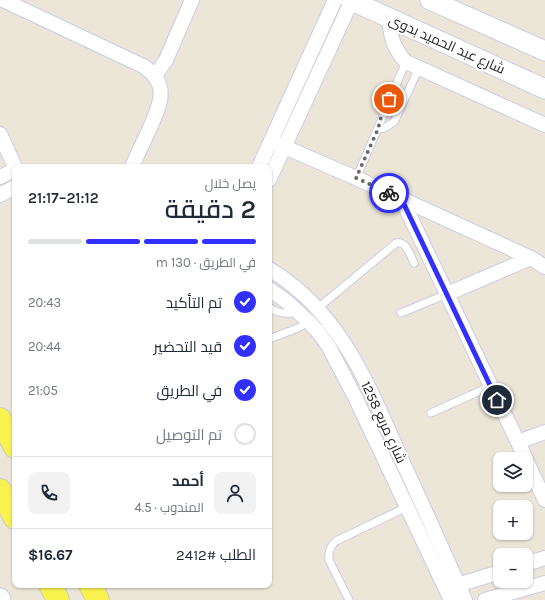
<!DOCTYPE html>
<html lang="ar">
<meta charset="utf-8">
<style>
body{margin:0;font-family:Karla,Cairo,sans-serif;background:#f2f2f3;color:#1f2937;direction:rtl;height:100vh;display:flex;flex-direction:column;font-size:15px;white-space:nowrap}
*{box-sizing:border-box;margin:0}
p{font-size:13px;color:#747a83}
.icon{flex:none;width:22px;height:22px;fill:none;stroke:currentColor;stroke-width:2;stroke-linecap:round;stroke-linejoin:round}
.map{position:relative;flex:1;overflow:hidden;direction:ltr}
.sheet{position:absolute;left:12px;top:164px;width:260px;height:424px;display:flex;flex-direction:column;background:#fff;border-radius:8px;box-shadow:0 1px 3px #0004;direction:rtl}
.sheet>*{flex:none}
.controls{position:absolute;left:493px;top:452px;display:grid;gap:8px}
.controls a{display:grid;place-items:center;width:40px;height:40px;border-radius:8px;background:#fff;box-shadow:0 1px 3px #0004;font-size:20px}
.pin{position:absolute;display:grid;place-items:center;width:34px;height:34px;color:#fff;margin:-17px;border:2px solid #fff;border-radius:50%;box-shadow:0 1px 4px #0007}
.courier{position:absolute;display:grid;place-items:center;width:40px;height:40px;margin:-20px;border:3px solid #3230ff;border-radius:50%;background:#fff;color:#222;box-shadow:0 1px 5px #0007}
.summary em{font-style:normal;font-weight:600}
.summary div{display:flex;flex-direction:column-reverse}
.summary{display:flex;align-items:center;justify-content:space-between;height:68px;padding:0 16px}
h1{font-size:26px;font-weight:600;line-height:30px}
.bar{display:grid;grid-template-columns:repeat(4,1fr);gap:6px 4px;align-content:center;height:48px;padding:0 16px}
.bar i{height:5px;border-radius:3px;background:#e0e1e3}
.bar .on{background:#3230ff}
.bar p{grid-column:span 4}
.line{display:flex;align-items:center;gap:10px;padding:0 16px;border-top:1px solid #e0e1e3}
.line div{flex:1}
.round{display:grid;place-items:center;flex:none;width:42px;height:42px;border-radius:8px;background:#f2f2f3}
ol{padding:0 16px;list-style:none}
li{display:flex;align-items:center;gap:12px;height:44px}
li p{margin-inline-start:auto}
li .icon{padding:4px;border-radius:50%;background:#3230ff;color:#fff;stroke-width:4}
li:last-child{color:#747a83}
li i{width:22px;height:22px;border:2px solid #e0e1e3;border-radius:50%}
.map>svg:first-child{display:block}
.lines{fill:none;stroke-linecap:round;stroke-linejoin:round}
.service-casing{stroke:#cdcce2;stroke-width:9}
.minor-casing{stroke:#cdcce2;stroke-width:16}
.secondary-casing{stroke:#cdcce2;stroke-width:21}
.primary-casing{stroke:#cbcbcb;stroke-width:24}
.service{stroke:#fff;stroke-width:7}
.minor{stroke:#fff;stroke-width:14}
.secondary{stroke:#fff;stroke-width:19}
.primary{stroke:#f8f24f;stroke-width:22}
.done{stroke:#6c6a65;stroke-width:4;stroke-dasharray:0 7.2}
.route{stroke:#3230ff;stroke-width:5}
.labels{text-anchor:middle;stroke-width:4;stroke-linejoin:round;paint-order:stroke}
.street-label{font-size:14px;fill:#272727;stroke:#fff}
</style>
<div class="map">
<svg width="545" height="600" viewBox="0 0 545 600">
<rect width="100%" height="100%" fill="#ebe6d7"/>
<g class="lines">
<!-- service casing -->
<g class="service-casing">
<g id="service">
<polyline points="378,129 384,128 394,122 419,68"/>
<path d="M 356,178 C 374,139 389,100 406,62"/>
<path d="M 269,307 C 278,314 287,314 298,312"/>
<path d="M 318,308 L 396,243 C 407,241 410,255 414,263"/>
<polyline points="401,313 447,294"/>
<polyline points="269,339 298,328 309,322"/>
<polyline points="431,413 491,386"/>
<path d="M 349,600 L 329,560 C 328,552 330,546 336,541 L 409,506"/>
</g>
</g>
<!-- minor casing -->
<g class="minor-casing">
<g id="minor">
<path d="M 3,0 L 143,66 C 171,84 160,105 149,130 C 143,143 137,155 132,167"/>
<path d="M 390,18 C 389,36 394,49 406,62 L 545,125"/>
<polyline points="155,76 166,60 192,0"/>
<polyline points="0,134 15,167"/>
<polyline points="271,141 356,178 531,258 545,267"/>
<polyline points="259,167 335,0"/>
<polyline points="0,177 15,170"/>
<polyline points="269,180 352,0"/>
<polyline points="0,195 15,187"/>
<polyline points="401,198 526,459"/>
<path d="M 269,269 C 342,312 371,391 404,465 C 425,510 445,555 465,600"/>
<polyline points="269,289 286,301 309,322 319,333 329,347 356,399 451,600"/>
<polyline points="447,294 531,258"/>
<polyline points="518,442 545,432"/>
<polyline points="526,460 545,500"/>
<polyline points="526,564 545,558"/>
<polyline points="451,587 500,572"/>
<polyline points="485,600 545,583"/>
</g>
</g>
<!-- secondary casing -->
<g class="secondary-casing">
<g id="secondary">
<polyline points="350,0 545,89"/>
<polyline points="430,0 545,51"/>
<polyline points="0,598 1,600"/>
</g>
</g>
<!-- primary casing -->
<g class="primary-casing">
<g id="primary">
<polyline points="0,419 15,447"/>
<polyline points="0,490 15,518"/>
<polyline points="50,585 58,600"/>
<polyline points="90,585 98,600"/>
</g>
</g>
<!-- service -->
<use href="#service" class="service"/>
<!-- minor -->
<use href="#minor" class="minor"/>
<!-- secondary -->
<use href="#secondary" class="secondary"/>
<!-- primary -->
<use href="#primary" class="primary"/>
</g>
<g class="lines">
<!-- done -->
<polyline class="done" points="389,193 356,178 378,129 381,117 389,99"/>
<!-- route -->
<polyline class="route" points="389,193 401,198 497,400"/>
</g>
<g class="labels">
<!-- street labels -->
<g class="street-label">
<text transform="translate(447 44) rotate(24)" y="5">شارع عبد الحميد بدوى</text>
<text transform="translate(384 422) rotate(65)" y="5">شارع مربع 1258</text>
</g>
</g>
</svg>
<div class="controls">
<a><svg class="icon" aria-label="layers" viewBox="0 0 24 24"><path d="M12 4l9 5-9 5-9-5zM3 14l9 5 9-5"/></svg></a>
<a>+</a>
<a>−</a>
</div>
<div class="pin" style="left:389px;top:99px;background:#ea580c"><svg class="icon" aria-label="bag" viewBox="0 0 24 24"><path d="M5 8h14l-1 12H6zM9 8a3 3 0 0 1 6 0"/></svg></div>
<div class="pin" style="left:497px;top:400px;background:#1f2937"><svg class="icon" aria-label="home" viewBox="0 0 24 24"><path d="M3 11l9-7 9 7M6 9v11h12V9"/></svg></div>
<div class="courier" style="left:389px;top:193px"><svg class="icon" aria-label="bike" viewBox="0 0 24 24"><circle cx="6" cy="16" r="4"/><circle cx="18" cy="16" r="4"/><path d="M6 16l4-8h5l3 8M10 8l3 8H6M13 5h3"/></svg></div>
<section class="sheet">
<div class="summary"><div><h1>2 دقيقة</h1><p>يصل خلال</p></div><em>21:12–21:17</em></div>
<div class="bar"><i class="on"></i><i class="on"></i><i class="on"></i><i></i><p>في الطريق · 130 m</p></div>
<ol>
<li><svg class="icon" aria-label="check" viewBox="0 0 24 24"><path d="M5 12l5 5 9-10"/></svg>تم التأكيد<p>20:43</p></li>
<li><svg class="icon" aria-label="check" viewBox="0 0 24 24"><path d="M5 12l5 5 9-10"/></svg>قيد التحضير<p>20:44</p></li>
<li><svg class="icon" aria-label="check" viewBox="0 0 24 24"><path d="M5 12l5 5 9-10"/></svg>في الطريق<p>21:05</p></li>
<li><i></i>تم التوصيل</li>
</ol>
<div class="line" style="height:72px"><a class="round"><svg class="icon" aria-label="person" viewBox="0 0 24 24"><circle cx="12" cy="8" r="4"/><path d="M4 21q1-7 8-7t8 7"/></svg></a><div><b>أحمد</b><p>المندوب · 4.5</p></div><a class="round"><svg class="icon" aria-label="phone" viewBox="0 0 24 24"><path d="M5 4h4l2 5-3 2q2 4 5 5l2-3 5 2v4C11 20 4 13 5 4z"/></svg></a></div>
<div class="line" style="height:52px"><div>الطلب #2412</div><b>$16.67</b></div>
</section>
</div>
